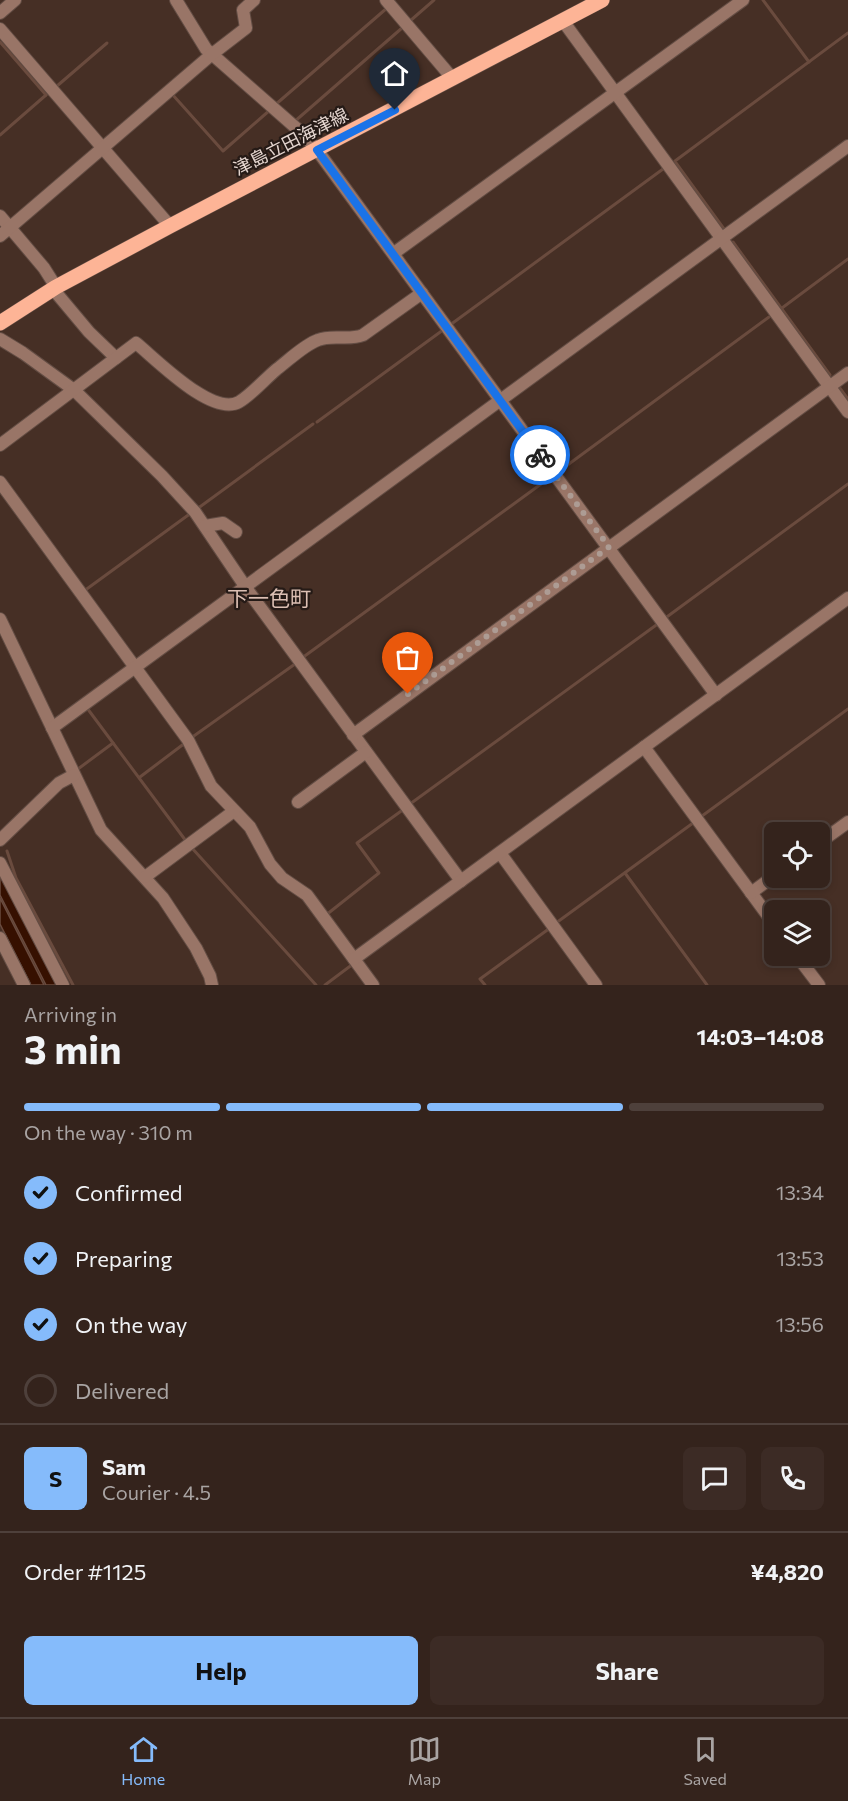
<!DOCTYPE html>
<meta charset="utf-8">
<style>
body{margin:0;font-family:Commissioner,"Noto Sans JP",sans-serif;background:#3c2b25;color:#f1f3f6;height:100vh;display:flex;flex-direction:column;font-size:22px;white-space:nowrap}
*{box-sizing:border-box;margin:0}
p{font-size:20px;color:#a9a4a3}
.icon{flex:none;width:33px;height:33px;fill:none;stroke:currentColor;stroke-width:2;stroke-linecap:round;stroke-linejoin:round}
.map{position:relative;height:985px;overflow:hidden}
.side{display:flex;flex-direction:column;background:#34231c;flex:1}
.side>*{flex:none}
.fabs{position:absolute;left:764px;top:822px;display:grid;gap:12px}
.fabs a{display:grid;place-items:center;width:66px;height:66px;border-radius:9px;background:#34231c;box-shadow:0 3px 9px #0003,0 0 0 2px #4e403b;font-size:30px}
.pin{position:absolute;display:grid;place-items:center;width:51px;height:51px;color:#fff;margin:-62px -26px;border-radius:50% 50% 50% 0;rotate:-45deg;box-shadow:0 0 6px #0007}
.pin .icon{rotate:45deg}
.courier{position:absolute;display:grid;place-items:center;width:60px;height:60px;margin:-30px;border:4px solid #1a73e8;border-radius:50%;background:#fff;color:#222;box-shadow:0 2px 8px #0007}
.summary em{font-style:normal;font-weight:700}
.summary div{display:flex;flex-direction:column-reverse}
.summary{display:flex;align-items:center;justify-content:space-between;height:102px;padding:0 24px}
h1{font-size:39px;font-weight:700;line-height:45px}
.bar{display:grid;grid-template-columns:repeat(4,1fr);gap:9px 6px;align-content:center;height:72px;padding:0 24px}
.bar i{height:8px;border-radius:4px;background:#4e403b}
.bar .current{background:#85bbfb}
.bar p{grid-column:span 4}
.line{display:flex;align-items:center;gap:15px;padding:0 24px;border-top:2px solid #4e403b}
.line div{flex:1}
.round{display:grid;place-items:center;flex:none;width:63px;height:63px;border-radius:9px;background:#3c2b25}
ol{padding:0 24px;list-style:none}
li{display:flex;align-items:center;gap:18px;height:66px}
li p{margin-inline-start:auto}
li .icon{padding:6px;border-radius:50%;background:#85bbfb;color:#111;stroke-width:4}
li:last-child{color:#a9a4a3}
li i{width:33px;height:33px;border:3px solid #4e403b;border-radius:50%}
.primary-button{display:flex;gap:12px;margin-top:auto;padding:12px 24px}
.primary-button a{flex:1;height:69px;border-radius:9px;background:#85bbfb;color:#111;font-size:24px;font-weight:700;line-height:69px;text-align:center}
.primary-button a+a{background:#3c2b25;color:#f1f3f6}
.menu{display:flex;justify-content:space-around;align-items:center;height:84px;border-top:2px solid #4e403b;background:#34231c;font-size:16px;color:#a9a4a3}
.menu a{display:grid;justify-items:center;gap:3px}
.menu .current{color:#85bbfb}
.map>svg:first-child{display:block}
.water{fill:#361000;stroke:#6a4b3e;stroke-width:1.5}
.lines{fill:none;stroke-linecap:round;stroke-linejoin:round}
.stream{stroke:#6a4b3e;stroke-width:3}
.minor-casing{stroke:#634d44;stroke-width:14}
.major-casing{stroke:#634d44;stroke-width:16}
.minor{stroke:#997567;stroke-width:12}
.major{stroke:#fdb496;stroke-width:15}
.done{stroke:#ad9c94;stroke-width:6;stroke-dasharray:0 10.8}
.route{stroke:#1a73e8;stroke-width:8}
.labels{text-anchor:middle;stroke-width:4.5;stroke-linejoin:round;paint-order:stroke}
.street-label{font-size:18px;fill:#e5d6d0;stroke:#251a16}
.quarter-label{font-size:21px;fill:#dcbfb3;stroke:#251a16}
</style>
<div class="map">
<svg width="848" height="985" viewBox="0 0 848 985">
<rect width="100%" height="100%" fill="#462f25"/>
<!-- water -->
<g class="water">
<polygon points="0,872 57,985 46,985 0,895"/>
<polygon points="0,898 44,985 31,985 0,924"/>
</g>
<g class="lines">
<!-- stream -->
<g class="stream">
<polyline points="763,0 809,62"/>
<polyline points="408,19 410,21 434,0"/>
<polyline points="0,42 46,95"/>
<polyline points="57,86 107,43"/>
<polyline points="172,94 223,151 270,110"/>
<polyline points="275,105 387,8"/>
<polyline points="294,122 402,28"/>
<polyline points="0,135 46,95"/>
<polyline points="675,161 848,33"/>
<polyline points="676,163 724,229"/>
<polyline points="733,242 830,375"/>
<polyline points="782,308 848,259"/>
<polyline points="450,325 663,169"/>
<polyline points="839,387 848,399"/>
<polyline points="317,422 443,330"/>
<polyline points="558,472 769,317"/>
<polyline points="197,509 313,424"/>
<polyline points="84,591 191,513"/>
<polyline points="664,619 848,484"/>
<polyline points="302,658 552,476"/>
<polyline points="87,708 186,841"/>
<polyline points="191,738 295,664"/>
<polyline points="78,769 113,743"/>
<polyline points="140,777 185,743"/>
<polyline points="410,804 659,623"/>
<polyline points="702,816 848,709"/>
<polyline points="191,847 316,985"/>
<polyline points="7,851 16,878 73,985"/>
<polyline points="625,873 707,985"/>
<polyline points="326,915 379,873 357,843 404,809"/>
<polyline points="556,923 693,823"/>
<polyline points="325,985 353,964"/>
<polyline points="485,985 480,979 550,928"/>
</g>
<!-- minor casing -->
<g class="minor-casing">
<g id="minor">
<polyline points="176,0 206,49 303,134 317,150 716,695"/>
<polyline points="386,0 453,79"/>
<polyline points="0,13 15,0"/>
<polyline points="563,21 848,412"/>
<polyline points="0,29 170,226"/>
<polyline points="0,216 44,268 56,287"/>
<polyline points="0,236 211,55 246,28 243,10 254,0"/>
<polyline points="394,253 743,0"/>
<polyline points="53,289 89,332 116,358"/>
<polyline points="0,339 23,353 74,390 162,476 195,512 249,592 461,881"/>
<path d="M 0,445 L 136,343 C 156,359 212,417 239,402 C 251,395 265,379 277,369 C 289,360 304,345 318,340 C 332,334 349,341 363,335 L 422,293"/>
<polyline points="0,482 188,740 211,786 250,827 270,864 282,878 307,895 373,985"/>
<polyline points="205,526 223,523 236,532"/>
<polyline points="0,619 101,830 163,898 196,948 210,976 212,985"/>
<polyline points="52,728 848,146"/>
<polyline points="353,735 848,373"/>
<polyline points="644,747 774,924"/>
<polyline points="298,802 366,752"/>
<polyline points="0,840 59,783 74,775"/>
<polyline points="819,843 848,822"/>
<polyline points="500,853 596,985"/>
<polyline points="0,863 63,985"/>
<polyline points="145,877 234,811"/>
<polyline points="751,893 774,876"/>
<polyline points="0,938 24,985"/>
<polyline points="797,956 819,985"/>
<polyline points="354,959 848,598"/>
</g>
</g>
<!-- major casing -->
<g class="major-casing">
<polyline id="major" points="0,323 56,287 170,226 602,0"/>
</g>
<!-- minor -->
<use href="#minor" class="minor"/>
<!-- major -->
<use href="#major" class="major"/>
</g>
<g class="lines">
<!-- done -->
<polyline class="done" points="408,694 609,547 540,455"/>
<!-- route -->
<polyline class="route" points="395,110 317,150 540,455"/>
</g>
<g class="labels">
<!-- street labels -->
<g class="street-label">
<text transform="translate(291 142) rotate(-27)" y="6">津島立田海津線</text>
</g>
<!-- quarter labels -->
<g class="quarter-label">
<text x="269" y="606">下一色町</text>
</g>
</g>
</svg>
<div class="fabs">
<a><svg class="icon" aria-label="locate" viewBox="0 0 24 24"><circle cx="12" cy="12" r="6"/><path d="M12 2v4M12 18v4M2 12h4M18 12h4"/></svg></a>
<a><svg class="icon" aria-label="layers" viewBox="0 0 24 24"><path d="M12 4l9 5-9 5-9-5zM3 14l9 5 9-5"/></svg></a>
</div>
<div class="pin" style="left:408px;top:694px;background:#ea580c"><svg class="icon" aria-label="bag" viewBox="0 0 24 24"><path d="M5 8h14l-1 12H6zM9 8a3 3 0 0 1 6 0"/></svg></div>
<div class="pin" style="left:395px;top:110px;background:#1f2937"><svg class="icon" aria-label="home" viewBox="0 0 24 24"><path d="M3 11l9-7 9 7M6 9v11h12V9"/></svg></div>
<div class="courier" style="left:540px;top:455px"><svg class="icon" aria-label="bike" viewBox="0 0 24 24"><circle cx="6" cy="16" r="4"/><circle cx="18" cy="16" r="4"/><path d="M6 16l4-8h5l3 8M10 8l3 8H6M13 5h3"/></svg></div>
</div>
<section class="side">
<div class="summary"><div><h1>3 min</h1><p>Arriving in</p></div><em>14:03–14:08</em></div>
<div class="bar"><i class="current"></i><i class="current"></i><i class="current"></i><i></i><p>On the way · 310 m</p></div>
<ol>
<li><svg class="icon" aria-label="check" viewBox="0 0 24 24"><path d="M5 12l5 5 9-10"/></svg>Confirmed<p>13:34</p></li>
<li><svg class="icon" aria-label="check" viewBox="0 0 24 24"><path d="M5 12l5 5 9-10"/></svg>Preparing<p>13:53</p></li>
<li><svg class="icon" aria-label="check" viewBox="0 0 24 24"><path d="M5 12l5 5 9-10"/></svg>On the way<p>13:56</p></li>
<li><i></i>Delivered</li>
</ol>
<div class="line" style="height:108px"><b class="round" style="background:#85bbfb;color:#111">S</b><div><b>Sam</b><p>Courier · 4.5</p></div><a class="round"><svg class="icon" aria-label="chat" viewBox="0 0 24 24"><path d="M4 5h16v11H9l-5 4z"/></svg></a><a class="round"><svg class="icon" aria-label="phone" viewBox="0 0 24 24"><path d="M5 4h4l2 5-3 2q2 4 5 5l2-3 5 2v4C11 20 4 13 5 4z"/></svg></a></div>
<div class="line" style="height:78px"><div>Order #1125</div><b>¥4,820</b></div>
<div class="primary-button"><a>Help</a><a>Share</a></div>
</section>
<nav class="menu">
<a class="current"><svg class="icon" aria-label="home" viewBox="0 0 24 24"><path d="M3 11l9-7 9 7M6 9v11h12V9"/></svg>Home</a>
<a><svg class="icon" aria-label="map" viewBox="0 0 24 24"><path d="M3 6l6-2 6 2 6-2v14l-6 2-6-2-6 2zM9 4v14M15 6v14"/></svg>Map</a>
<a><svg class="icon" aria-label="saved" viewBox="0 0 24 24"><path d="M7 4h10v16l-5-4-5 4z"/></svg>Saved</a>
</nav>
